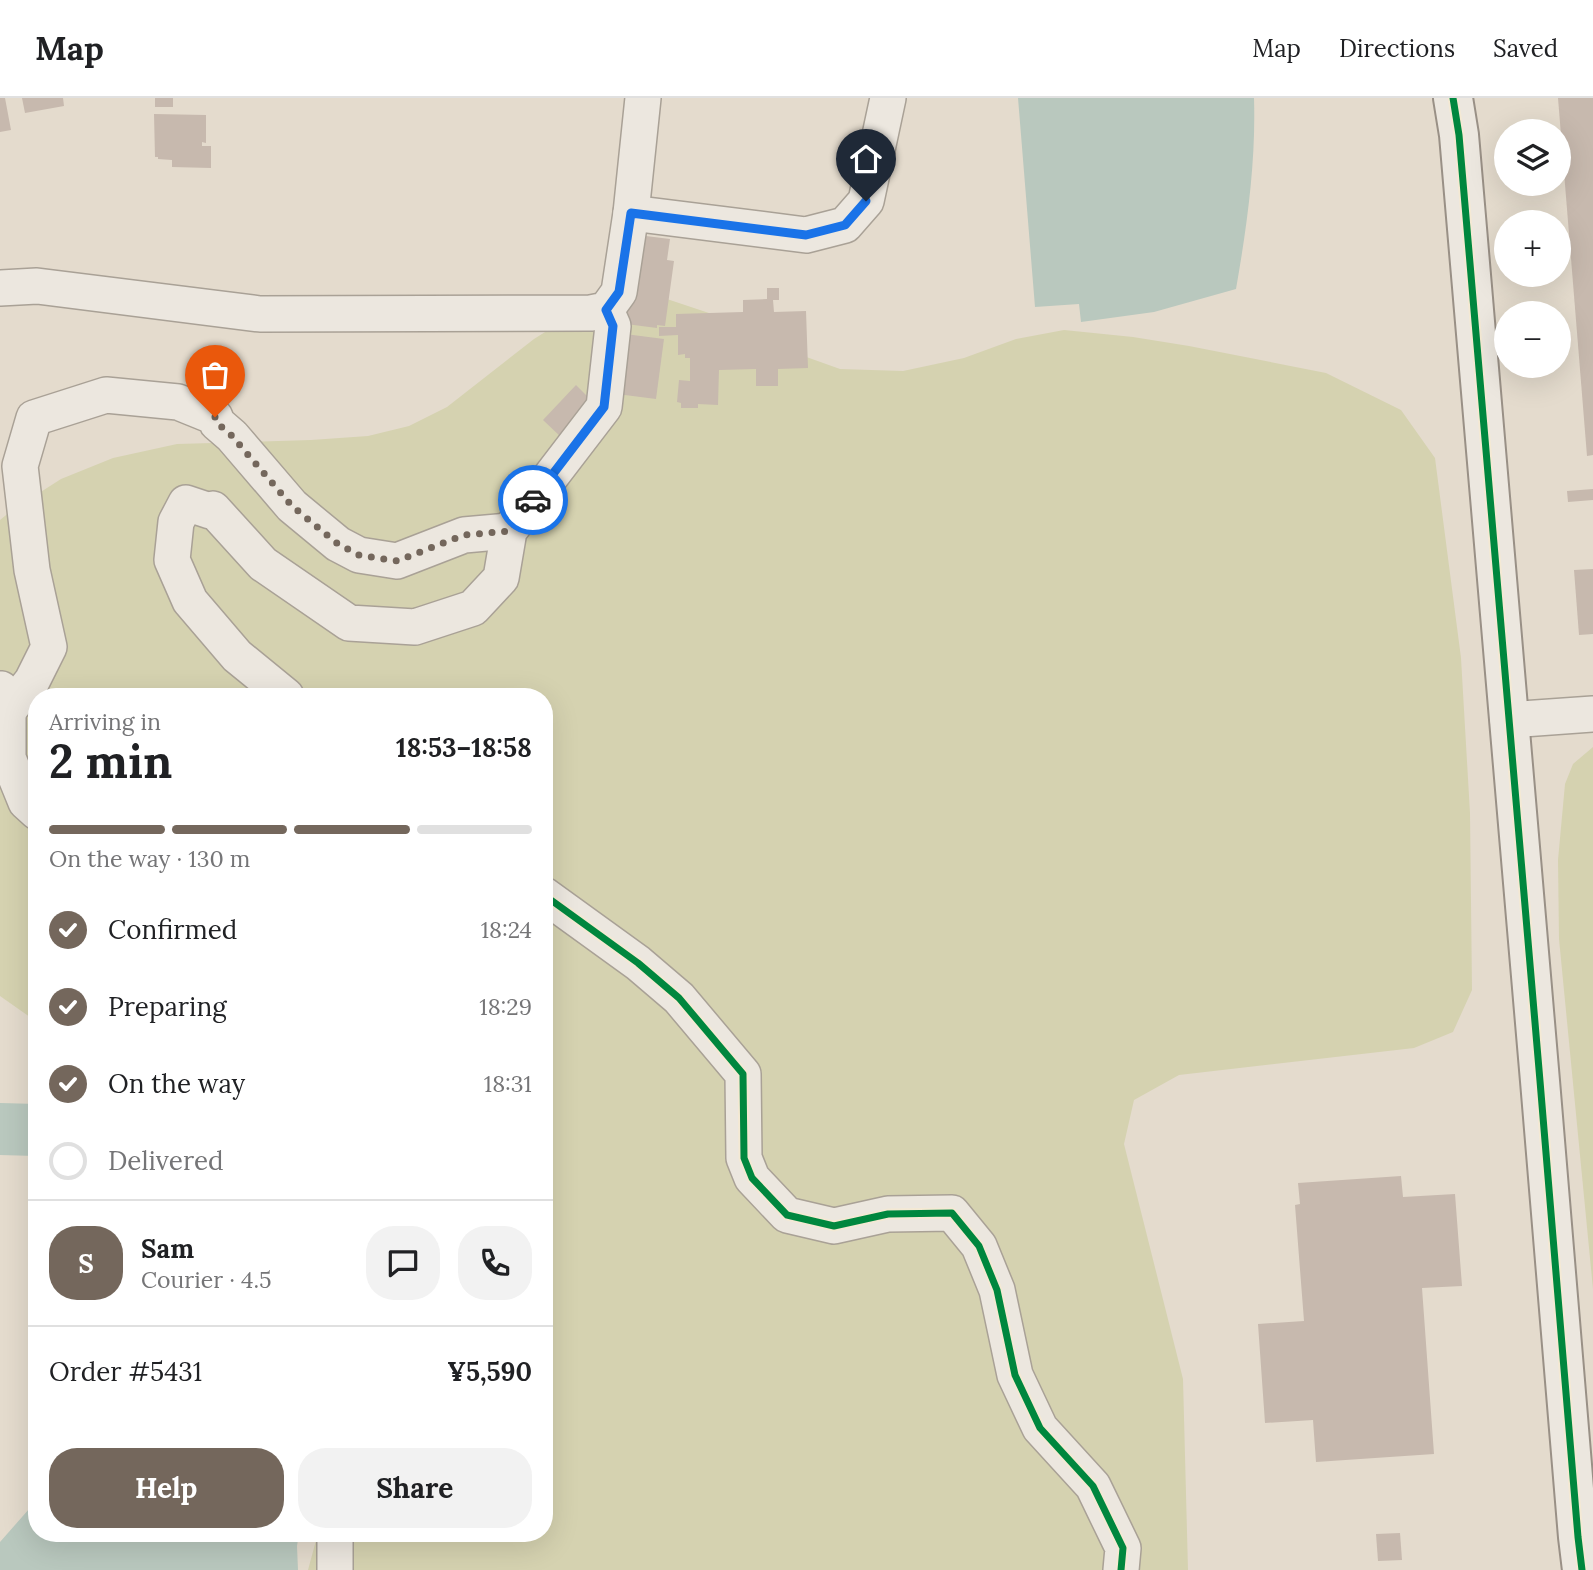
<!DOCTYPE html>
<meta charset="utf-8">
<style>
body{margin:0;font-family:Lora,serif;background:#f2f2f2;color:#202124;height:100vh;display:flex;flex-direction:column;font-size:26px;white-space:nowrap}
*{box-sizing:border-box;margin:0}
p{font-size:23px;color:#757577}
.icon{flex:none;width:38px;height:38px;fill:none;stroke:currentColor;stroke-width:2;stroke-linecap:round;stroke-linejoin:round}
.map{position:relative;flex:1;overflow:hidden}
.drawer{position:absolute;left:28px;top:590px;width:525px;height:854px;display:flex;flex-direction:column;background:#fff;border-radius:28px;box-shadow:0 7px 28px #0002}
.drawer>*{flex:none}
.fabs{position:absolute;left:1494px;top:21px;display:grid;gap:14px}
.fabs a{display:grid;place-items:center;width:77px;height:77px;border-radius:50%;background:#fff;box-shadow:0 7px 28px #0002;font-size:35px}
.pin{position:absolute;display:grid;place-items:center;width:60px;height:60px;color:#fff;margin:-72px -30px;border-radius:50% 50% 50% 0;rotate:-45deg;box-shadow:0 0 7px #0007}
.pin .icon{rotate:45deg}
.courier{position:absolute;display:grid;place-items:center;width:70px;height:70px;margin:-35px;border:5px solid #1a73e8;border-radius:50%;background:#fff;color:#222;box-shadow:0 2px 9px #0007}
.head em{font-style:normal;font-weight:700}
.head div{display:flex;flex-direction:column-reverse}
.head{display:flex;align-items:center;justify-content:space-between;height:119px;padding:0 21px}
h1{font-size:46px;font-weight:700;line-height:52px}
.bar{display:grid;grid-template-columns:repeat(4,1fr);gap:10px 7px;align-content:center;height:84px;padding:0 21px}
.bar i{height:9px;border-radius:5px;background:#e0e0e0}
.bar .on{background:#74675c}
.bar p{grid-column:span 4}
.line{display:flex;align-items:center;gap:18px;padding:0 21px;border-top:2px solid #e0e0e0}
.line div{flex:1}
.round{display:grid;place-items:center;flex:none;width:74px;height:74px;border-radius:28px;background:#f2f2f2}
ol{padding:0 21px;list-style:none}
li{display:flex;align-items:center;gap:21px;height:77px}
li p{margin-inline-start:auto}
li .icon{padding:7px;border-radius:50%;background:#74675c;color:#fff;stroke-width:4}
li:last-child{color:#757577}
li i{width:38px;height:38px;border:4px solid #e0e0e0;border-radius:50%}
.action{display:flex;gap:14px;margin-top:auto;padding:14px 21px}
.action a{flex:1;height:80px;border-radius:28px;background:#74675c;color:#fff;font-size:28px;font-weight:700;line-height:80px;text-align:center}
.action a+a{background:#f2f2f2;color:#202124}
header{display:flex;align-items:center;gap:42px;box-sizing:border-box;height:98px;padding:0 35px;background:#fff;border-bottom:2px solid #e0e0e0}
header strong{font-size:33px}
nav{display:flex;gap:38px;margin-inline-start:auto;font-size:24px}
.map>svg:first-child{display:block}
.green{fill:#d5d2b0}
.water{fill:#b9c8be}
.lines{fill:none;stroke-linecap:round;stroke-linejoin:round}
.river{stroke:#b9c8be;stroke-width:52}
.building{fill:#c7b9ae}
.street-casing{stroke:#a9a196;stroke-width:38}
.secondary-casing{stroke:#999086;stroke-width:42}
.street{stroke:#ece7df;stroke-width:35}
.secondary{stroke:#ece7df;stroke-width:38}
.cycleway-casing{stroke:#f4e9d4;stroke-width:11}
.cycleway{stroke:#00873e;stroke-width:7}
.done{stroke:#74675c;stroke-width:7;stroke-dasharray:0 12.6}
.route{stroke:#1a73e8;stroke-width:9}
</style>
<header>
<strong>Map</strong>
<nav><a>Map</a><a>Directions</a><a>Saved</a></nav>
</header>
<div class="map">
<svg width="1593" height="1472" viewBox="0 0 1593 1472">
<rect width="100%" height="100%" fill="#e4dbcd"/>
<!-- green -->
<g class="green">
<polygon points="664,200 709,215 798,256 840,271 903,273 964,260 1016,241 1064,232 1133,239 1189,248 1326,275 1401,312 1435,360 1461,560 1470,715 1472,892 1453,934 1414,950 1179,977 1134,1002 1124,1046 1183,1281 1188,1472 308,1472 318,1435 544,1435 544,598 37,598 37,924 0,898 0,422 11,413 61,381 113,360 177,346 311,342 368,338 409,328 447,309 534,241 580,212"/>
<polygon points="1593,649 1593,1191 1559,841 1558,762 1565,686 1573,666"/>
</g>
<!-- water -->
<g class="water">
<path d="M 1018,0 L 1254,0 C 1256,64 1247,128 1236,191 L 1154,214 L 1081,224 L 1079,206 L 1035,209 Z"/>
<polygon points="37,1402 37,1435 299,1435 297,1448 298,1472 0,1472 0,1444"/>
</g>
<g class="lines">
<!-- river -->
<polyline class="river" points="0,1031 37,1032"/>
</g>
<!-- building -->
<g class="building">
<polygon points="0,0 5,0 11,32 0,34"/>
<polygon points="22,0 63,0 64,8 25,15"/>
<rect x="155" y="0" width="18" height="9"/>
<polygon points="1558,0 1593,0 1593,357 1587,358"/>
<polygon points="154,16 206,17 206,45 202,44 202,48 211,48 211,70 172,69 172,62 158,61 158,59 155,59"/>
<polygon points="638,137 670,141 667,162 674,163 665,228 657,227 657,230 626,226"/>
<polygon points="767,190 779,190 779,202 773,202 774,214 806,213 808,270 778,271 778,288 756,288 756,271 719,272 718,307 698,306 698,310 681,310 681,305 677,304 679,282 690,283 690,260 685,260 685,256 678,257 678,237 659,238 659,229 676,229 676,216 743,214 743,202 767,201"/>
<polygon points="625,236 664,241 656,301 617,296"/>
<polygon points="576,287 593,304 561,339 543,322"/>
<polygon points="1593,391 1593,402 1568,404 1567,393"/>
<polygon points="1593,471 1593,536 1579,537 1574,472"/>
<polygon points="1401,1078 1403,1099 1455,1096 1462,1188 1422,1190 1434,1356 1316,1364 1313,1322 1265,1325 1258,1226 1304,1223 1295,1107 1300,1106 1298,1085"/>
<polygon points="1400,1435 1402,1462 1378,1463 1376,1436"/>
</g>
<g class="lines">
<!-- street casing -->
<g class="street-casing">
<g id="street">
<polyline points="631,115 806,137 845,127 866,103 888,0"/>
<polyline points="0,190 37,188 260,216 591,215 606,212 619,194 631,115 643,0"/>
<polyline points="1,591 8,613 8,660 26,704 37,714"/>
<polyline points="286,598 237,558 190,503 172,462 176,424 186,405 210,413 213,411 263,466 349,525 415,529 473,510 501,480 509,433 604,309 613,228 606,212"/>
<polyline points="8,613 32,583 49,549 32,472 20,368 34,320 106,297 178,304 215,319 217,325 232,338 292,408 338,446 359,457 397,463 464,437 509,433"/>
<polyline points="1508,622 1593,616"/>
<polyline points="544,797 638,865 679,900 743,976 744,1060 752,1080 787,1117 834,1128 888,1116 952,1115 979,1148 997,1192 1015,1277 1040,1330 1093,1388 1123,1450 1121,1472"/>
<polyline points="335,1435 335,1472"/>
</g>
</g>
<!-- secondary casing -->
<g class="secondary-casing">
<polyline id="secondary" points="1453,0 1459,37 1540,983 1578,1439 1582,1472"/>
</g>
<!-- street -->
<use href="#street" class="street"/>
<!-- secondary -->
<use href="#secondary" class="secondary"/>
<!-- cycleway casing -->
<g class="cycleway-casing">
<g id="cycleway">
<polyline points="1453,0 1459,37 1540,983 1578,1439 1582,1472"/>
<polyline points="544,797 638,865 679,900 743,976 744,1060 752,1080 787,1117 834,1128 888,1116 952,1115 979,1148 997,1192 1015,1277 1040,1330 1093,1388 1123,1450 1121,1472"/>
</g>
</g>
<!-- cycleway -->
<use href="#cycleway" class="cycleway"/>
</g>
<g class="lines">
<!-- done -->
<polyline class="done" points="215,319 217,325 232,338 292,408 338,446 359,457 397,463 464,437 509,433 533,402"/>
<!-- route -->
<polyline class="route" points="533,402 604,309 613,228 606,212 619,194 631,115 806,137 845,127 866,103"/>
</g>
</svg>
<div class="fabs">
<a><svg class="icon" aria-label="layers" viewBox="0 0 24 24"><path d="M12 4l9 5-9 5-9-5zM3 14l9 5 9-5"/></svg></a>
<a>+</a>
<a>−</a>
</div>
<div class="pin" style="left:215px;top:319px;background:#ea580c"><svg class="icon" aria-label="bag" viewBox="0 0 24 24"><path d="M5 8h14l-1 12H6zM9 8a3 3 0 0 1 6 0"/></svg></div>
<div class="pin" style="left:866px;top:103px;background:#1f2937"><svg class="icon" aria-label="home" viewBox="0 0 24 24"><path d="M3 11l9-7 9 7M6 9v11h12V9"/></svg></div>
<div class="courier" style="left:533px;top:402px"><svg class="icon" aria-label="car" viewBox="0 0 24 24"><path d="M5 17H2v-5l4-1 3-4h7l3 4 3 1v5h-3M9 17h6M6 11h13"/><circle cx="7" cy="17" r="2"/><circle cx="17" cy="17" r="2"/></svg></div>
<section class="drawer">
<div class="head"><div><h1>2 min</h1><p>Arriving in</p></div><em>18:53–18:58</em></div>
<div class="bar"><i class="on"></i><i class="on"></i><i class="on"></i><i></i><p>On the way · 130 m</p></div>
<ol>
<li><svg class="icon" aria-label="check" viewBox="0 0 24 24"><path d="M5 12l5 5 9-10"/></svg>Confirmed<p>18:24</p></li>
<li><svg class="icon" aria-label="check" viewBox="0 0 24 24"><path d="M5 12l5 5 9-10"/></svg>Preparing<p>18:29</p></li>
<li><svg class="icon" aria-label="check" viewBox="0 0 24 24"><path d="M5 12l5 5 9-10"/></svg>On the way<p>18:31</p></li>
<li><i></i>Delivered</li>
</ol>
<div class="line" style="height:126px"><b class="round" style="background:#74675c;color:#fff">S</b><div><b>Sam</b><p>Courier · 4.5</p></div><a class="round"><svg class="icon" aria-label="chat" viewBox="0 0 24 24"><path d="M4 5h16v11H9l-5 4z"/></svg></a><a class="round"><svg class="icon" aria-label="phone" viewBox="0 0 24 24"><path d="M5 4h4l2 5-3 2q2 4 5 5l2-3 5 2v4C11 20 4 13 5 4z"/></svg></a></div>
<div class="line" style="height:91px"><div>Order #5431</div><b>¥5,590</b></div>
<div class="action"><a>Help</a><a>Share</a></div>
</section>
</div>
